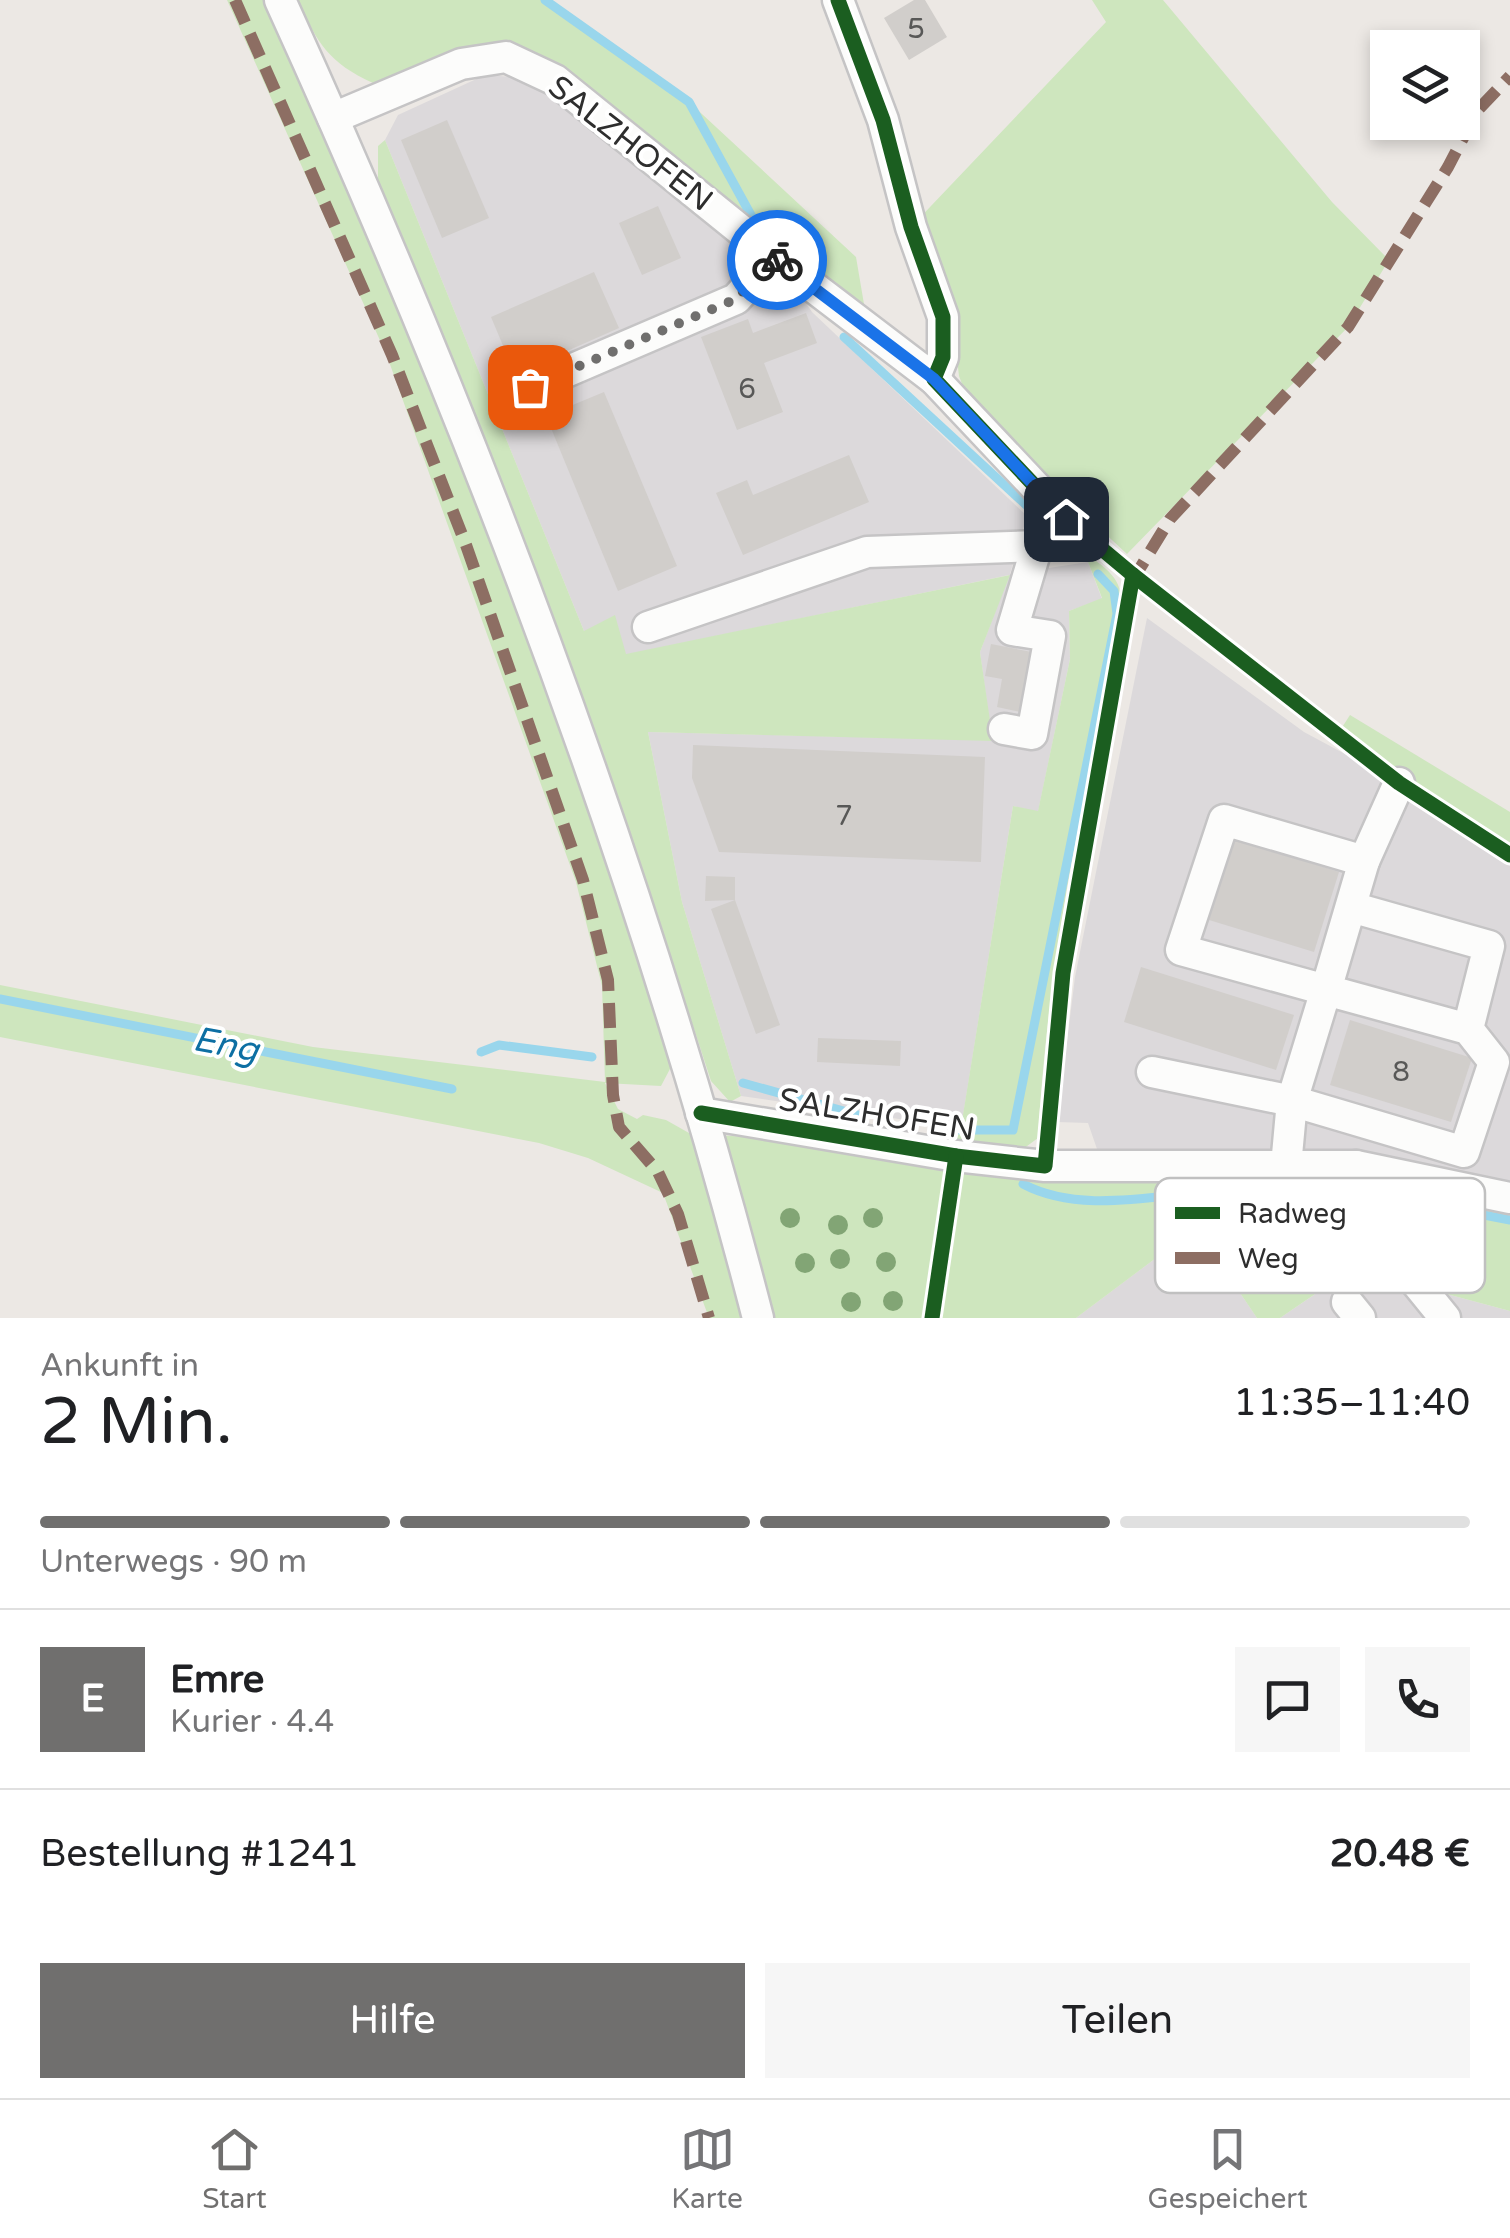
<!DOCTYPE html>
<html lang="de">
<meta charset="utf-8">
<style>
body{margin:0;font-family:"Varela Round",sans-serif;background:#f6f6f6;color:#202124;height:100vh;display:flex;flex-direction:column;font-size:38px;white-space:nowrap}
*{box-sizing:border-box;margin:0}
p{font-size:32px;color:#757577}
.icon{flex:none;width:55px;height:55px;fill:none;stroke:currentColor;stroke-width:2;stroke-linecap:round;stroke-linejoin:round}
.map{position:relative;height:1318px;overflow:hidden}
.sheet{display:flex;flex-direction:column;background:#fff;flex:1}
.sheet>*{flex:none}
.buttons{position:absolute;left:1370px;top:30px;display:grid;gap:20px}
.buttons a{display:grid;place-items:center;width:110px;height:110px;border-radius:0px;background:#fff;box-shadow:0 5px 15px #0003;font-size:50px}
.pin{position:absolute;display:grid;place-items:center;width:85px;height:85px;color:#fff;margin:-42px;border-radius:20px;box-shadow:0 5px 15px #0006}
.courier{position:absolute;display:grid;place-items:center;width:100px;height:100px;margin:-50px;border:8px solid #1a73e8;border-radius:50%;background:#fff;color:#222;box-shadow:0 2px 12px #0007}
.head em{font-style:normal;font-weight:600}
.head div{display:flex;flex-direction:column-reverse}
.head{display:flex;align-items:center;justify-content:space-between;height:170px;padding:0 40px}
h1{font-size:65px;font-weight:600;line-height:75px}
.bar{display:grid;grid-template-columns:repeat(4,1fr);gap:15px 10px;align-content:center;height:120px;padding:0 40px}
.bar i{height:12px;border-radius:8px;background:#e0e0e0}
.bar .on{background:#706f6e}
.bar p{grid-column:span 4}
.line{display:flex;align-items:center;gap:25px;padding:0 40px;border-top:2px solid #e0e0e0}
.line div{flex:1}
.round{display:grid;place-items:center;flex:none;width:105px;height:105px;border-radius:0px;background:#f6f6f6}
.primary-button{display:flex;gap:20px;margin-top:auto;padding:20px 40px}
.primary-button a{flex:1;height:115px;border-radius:0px;background:#706f6e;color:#fff;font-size:40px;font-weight:600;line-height:115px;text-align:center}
.primary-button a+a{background:#f6f6f6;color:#202124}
.tabs{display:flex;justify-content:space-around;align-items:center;height:140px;border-top:2px solid #e0e0e0;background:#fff;font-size:28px;color:#757577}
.tabs a{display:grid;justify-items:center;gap:5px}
.tabs .on{color:#706f6e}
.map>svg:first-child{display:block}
.industrial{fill:#dcd9db}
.green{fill:#cee6be}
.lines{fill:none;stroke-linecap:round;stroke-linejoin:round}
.stream{stroke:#99d6ec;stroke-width:9}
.building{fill:#d1cecb}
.minor-casing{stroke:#c5c4c5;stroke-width:35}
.minor{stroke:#fcfcfb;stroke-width:30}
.quiet{stroke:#8d6e63;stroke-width:12;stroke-dasharray:25 12;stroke-linecap:butt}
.cycleway-casing{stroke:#fff;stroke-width:21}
.cycleway{stroke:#1b5e20;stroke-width:15}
.tree{fill:#82a575}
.done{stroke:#706f6e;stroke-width:10;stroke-dasharray:0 18}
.route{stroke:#1a73e8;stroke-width:12}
.labels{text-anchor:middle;stroke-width:8;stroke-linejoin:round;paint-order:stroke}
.number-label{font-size:28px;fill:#585857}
.street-label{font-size:32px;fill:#2e2e2e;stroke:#fff}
.water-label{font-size:35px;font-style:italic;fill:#0d6fa3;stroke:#fff}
.key{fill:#fff;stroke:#c0c0c0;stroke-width:2.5}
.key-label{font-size:28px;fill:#2e2e2e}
</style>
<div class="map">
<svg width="1510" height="1318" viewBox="0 0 1510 1318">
<rect width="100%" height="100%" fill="#ece8e4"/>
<!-- industrial -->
<g class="industrial">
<polygon points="485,75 555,80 774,257 812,312 1027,516 1010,574 1088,562 1102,599 1069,611 1070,659 1038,812 1013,806 961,1128 741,1096 682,902 648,732 992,740 980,652 1009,575 625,655 584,631 385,140 398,115"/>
<polygon points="1147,618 1304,732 1399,783 1510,855 1510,1198 1287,1152 1097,1149 1088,1123 1057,1122 1075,977"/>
<polygon points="1196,1228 1257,1318 1076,1318"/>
<polygon points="1398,1238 1443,1293 1510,1311 1510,1318 1280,1318"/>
</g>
<!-- green -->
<g class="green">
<polygon points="227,0 266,0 456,433 623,896 671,1067 661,1086 605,1083 618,1109 637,1119 643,1115 666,1120 689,1133 776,1139 942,1164 948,1175 942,1209 954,1205 960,1177 967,1168 1331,1179 1510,1198 1510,1311 1443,1293 1387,1245 1280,1318 1257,1318 1196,1228 1076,1318 709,1318 663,1193 588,1158 539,1143 0,1037 0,985 313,1047 605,1082 602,986 576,882 387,356"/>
<path d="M 298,0 L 545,0 L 689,102 L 856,257 L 865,310 L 505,44 L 454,50 L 373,83 C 329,63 317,43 298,0 Z"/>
<polygon points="1092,0 1163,0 1332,202 1389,260 1348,327 1127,554 972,410 959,376 952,316 911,227 1106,22"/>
<path d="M 385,140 L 584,631 L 615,615 L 626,654 L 1010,575 L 980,652 L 993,741 L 648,732 L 682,902 L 741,1096 L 730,1102 L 711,1081 C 613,777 504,480 378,186 L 378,146 Z"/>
<path d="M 1096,561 C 1114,574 1123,585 1121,608 C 1085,783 1048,959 1038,1138 L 1023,1149 L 950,1141 L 949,1126 L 961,1127 L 1013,806 L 1038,811 L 1070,659 L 1069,611 L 1102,598 L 1088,562 Z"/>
<polygon points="1350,715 1510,812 1510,855 1399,783 1341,729"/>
</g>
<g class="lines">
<!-- stream -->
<g class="stream">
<polyline points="545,0 689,102 752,217"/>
<polyline points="844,337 1038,516"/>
<polyline points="0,999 452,1089"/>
<polyline points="481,1052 499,1045 592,1057"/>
<polyline points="743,1083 865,1117"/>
<polyline points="954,1130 1013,1130 1117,614 1114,591 1098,574"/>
<path d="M 1023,1184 C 1081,1215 1158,1194 1221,1191 C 1257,1190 1294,1190 1330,1190"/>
<polyline points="1375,1194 1510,1220"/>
</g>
</g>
<!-- building -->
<g class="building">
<polygon points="914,0 925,0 947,37 909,60 884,18"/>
<polygon points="447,120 489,218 442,238 401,140"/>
<polygon points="658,206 681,258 642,275 619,223"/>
<polygon points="594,272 619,328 515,374 491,317"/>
<polygon points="806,313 817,343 764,363 783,412 737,430 701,337 748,319 753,333"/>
<polygon points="604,392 677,566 618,591 546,416"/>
<polygon points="849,455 869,502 743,555 716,493 747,480 753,495"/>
<polygon points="991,644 1042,654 1030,714 997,707 1002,679 985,676"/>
<polygon points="693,745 985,757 981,862 719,852 692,778"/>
<polygon points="1234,839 1339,872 1314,952 1209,920"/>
<polygon points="706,876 735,877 735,900 780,1025 756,1034 711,909 735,900 705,901"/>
<polygon points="1141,967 1294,1015 1276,1070 1124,1022"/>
<polygon points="1350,1020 1472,1058 1451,1122 1330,1085"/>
<polygon points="818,1038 901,1041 900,1066 817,1062"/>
</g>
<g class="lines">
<!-- minor casing -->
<g class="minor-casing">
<g id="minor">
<path d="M 280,0 C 474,426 641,865 758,1318"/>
<polyline points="838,0 883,120 911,227 943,317 943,357 934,379"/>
<polyline points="333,118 461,64 506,57 555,80 774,257 934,379 1066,519 1037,546 867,552 648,627"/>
<polyline points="531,387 736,299 774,257"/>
<polyline points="1004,729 1032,734 1050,636 1012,630 1037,546"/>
<polyline points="1364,861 1399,783"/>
<polyline points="1351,907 1489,946 1468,1029 1326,990 1364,861 1224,820 1181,950 1326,990 1292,1101 1464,1152 1494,1062 1468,1029"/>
<polyline points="1152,1072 1292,1101 1286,1166"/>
<polyline points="701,1113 956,1156 1045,1166 1356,1166 1510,1198"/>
<polyline points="1356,1166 1354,1206 1445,1318"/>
<polyline points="1347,1302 1360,1318"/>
</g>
</g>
<!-- minor -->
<use href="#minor" class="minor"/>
<!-- quiet -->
<g class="quiet">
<polyline points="235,0 392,355 466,545 583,880 608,980 613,1095 619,1127 658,1172 678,1214 709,1318"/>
<polyline points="1131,583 1170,519 1348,327 1448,167 1477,111 1510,76"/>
</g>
<!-- cycleway casing -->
<g class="cycleway-casing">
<g id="cycleway">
<polyline points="838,0 883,120 911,227 943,317 943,357 934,379 1066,519 1133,575 1399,783 1510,855"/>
<polyline points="701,1113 956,1156 1045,1166 1063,973 1133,575"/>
<polyline points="932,1318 956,1156"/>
</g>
</g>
<!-- cycleway -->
<use href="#cycleway" class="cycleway"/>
</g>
<!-- trees -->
<g class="tree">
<circle cx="790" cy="1218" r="10"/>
<circle cx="873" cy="1218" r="10"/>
<circle cx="838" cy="1225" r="10"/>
<circle cx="840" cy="1259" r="10"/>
<circle cx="886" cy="1262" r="10"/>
<circle cx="805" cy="1263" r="10"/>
<circle cx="893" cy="1301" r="10"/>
<circle cx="851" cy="1302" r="10"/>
</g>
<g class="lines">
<!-- done -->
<polyline class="done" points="530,387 736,299 774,257 777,260"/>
<!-- route -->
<polyline class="route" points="777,260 934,379 1066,519"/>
</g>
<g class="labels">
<!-- number labels -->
<g class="number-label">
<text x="916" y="38">5</text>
<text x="747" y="398">6</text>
<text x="844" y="825">7</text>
<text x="1401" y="1081">8</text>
</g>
<!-- street labels -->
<g class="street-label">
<text transform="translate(631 143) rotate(38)" y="11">SALZHOFEN</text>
<text transform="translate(877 1114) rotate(9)" y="11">SALZHOFEN</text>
</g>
<!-- water labels -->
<g class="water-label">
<text transform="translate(226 1044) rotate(11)" y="12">Eng</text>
</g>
</g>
<!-- legend -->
<rect x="1155" y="1178" width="330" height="115" rx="15" class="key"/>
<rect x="1175" y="1207" width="45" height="12" fill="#1b5e20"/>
<rect x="1175" y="1252" width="45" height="12" fill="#8d6e63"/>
<g class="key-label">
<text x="1238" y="1223">Radweg</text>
<text x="1238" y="1268">Weg</text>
</g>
</svg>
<div class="buttons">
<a><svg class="icon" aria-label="layers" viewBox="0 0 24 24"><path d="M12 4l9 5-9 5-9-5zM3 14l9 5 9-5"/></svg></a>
</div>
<div class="pin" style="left:530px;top:387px;background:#ea580c"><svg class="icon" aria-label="bag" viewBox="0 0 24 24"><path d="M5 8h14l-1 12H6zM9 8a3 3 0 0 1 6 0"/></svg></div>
<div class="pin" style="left:1066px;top:519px;background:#1f2937"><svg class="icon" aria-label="home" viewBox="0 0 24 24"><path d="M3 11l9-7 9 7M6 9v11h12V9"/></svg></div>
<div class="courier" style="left:777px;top:260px"><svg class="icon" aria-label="bike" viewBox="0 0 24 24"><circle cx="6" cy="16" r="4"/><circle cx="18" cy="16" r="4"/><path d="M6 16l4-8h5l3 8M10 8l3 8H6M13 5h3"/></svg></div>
</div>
<section class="sheet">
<div class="head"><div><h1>2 Min.</h1><p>Ankunft in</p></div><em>11:35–11:40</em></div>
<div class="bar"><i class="on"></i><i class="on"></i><i class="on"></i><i></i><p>Unterwegs · 90 m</p></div>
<div class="line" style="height:180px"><b class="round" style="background:#706f6e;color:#fff">E</b><div><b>Emre</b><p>Kurier · 4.4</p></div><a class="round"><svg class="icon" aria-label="chat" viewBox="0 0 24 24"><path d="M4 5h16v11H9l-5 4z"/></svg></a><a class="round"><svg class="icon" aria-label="phone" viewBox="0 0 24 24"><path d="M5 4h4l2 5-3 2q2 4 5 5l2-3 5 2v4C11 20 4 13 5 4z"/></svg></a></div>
<div class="line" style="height:130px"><div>Bestellung #1241</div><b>20.48 €</b></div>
<div class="primary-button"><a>Hilfe</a><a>Teilen</a></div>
</section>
<nav class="tabs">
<a class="on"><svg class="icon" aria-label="home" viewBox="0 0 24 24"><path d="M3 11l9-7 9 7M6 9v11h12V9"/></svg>Start</a>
<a><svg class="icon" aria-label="map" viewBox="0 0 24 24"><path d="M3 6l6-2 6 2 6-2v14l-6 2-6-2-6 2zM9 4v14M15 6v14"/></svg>Karte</a>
<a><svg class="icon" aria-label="saved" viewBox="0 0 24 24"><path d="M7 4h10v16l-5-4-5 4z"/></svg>Gespeichert</a>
</nav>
